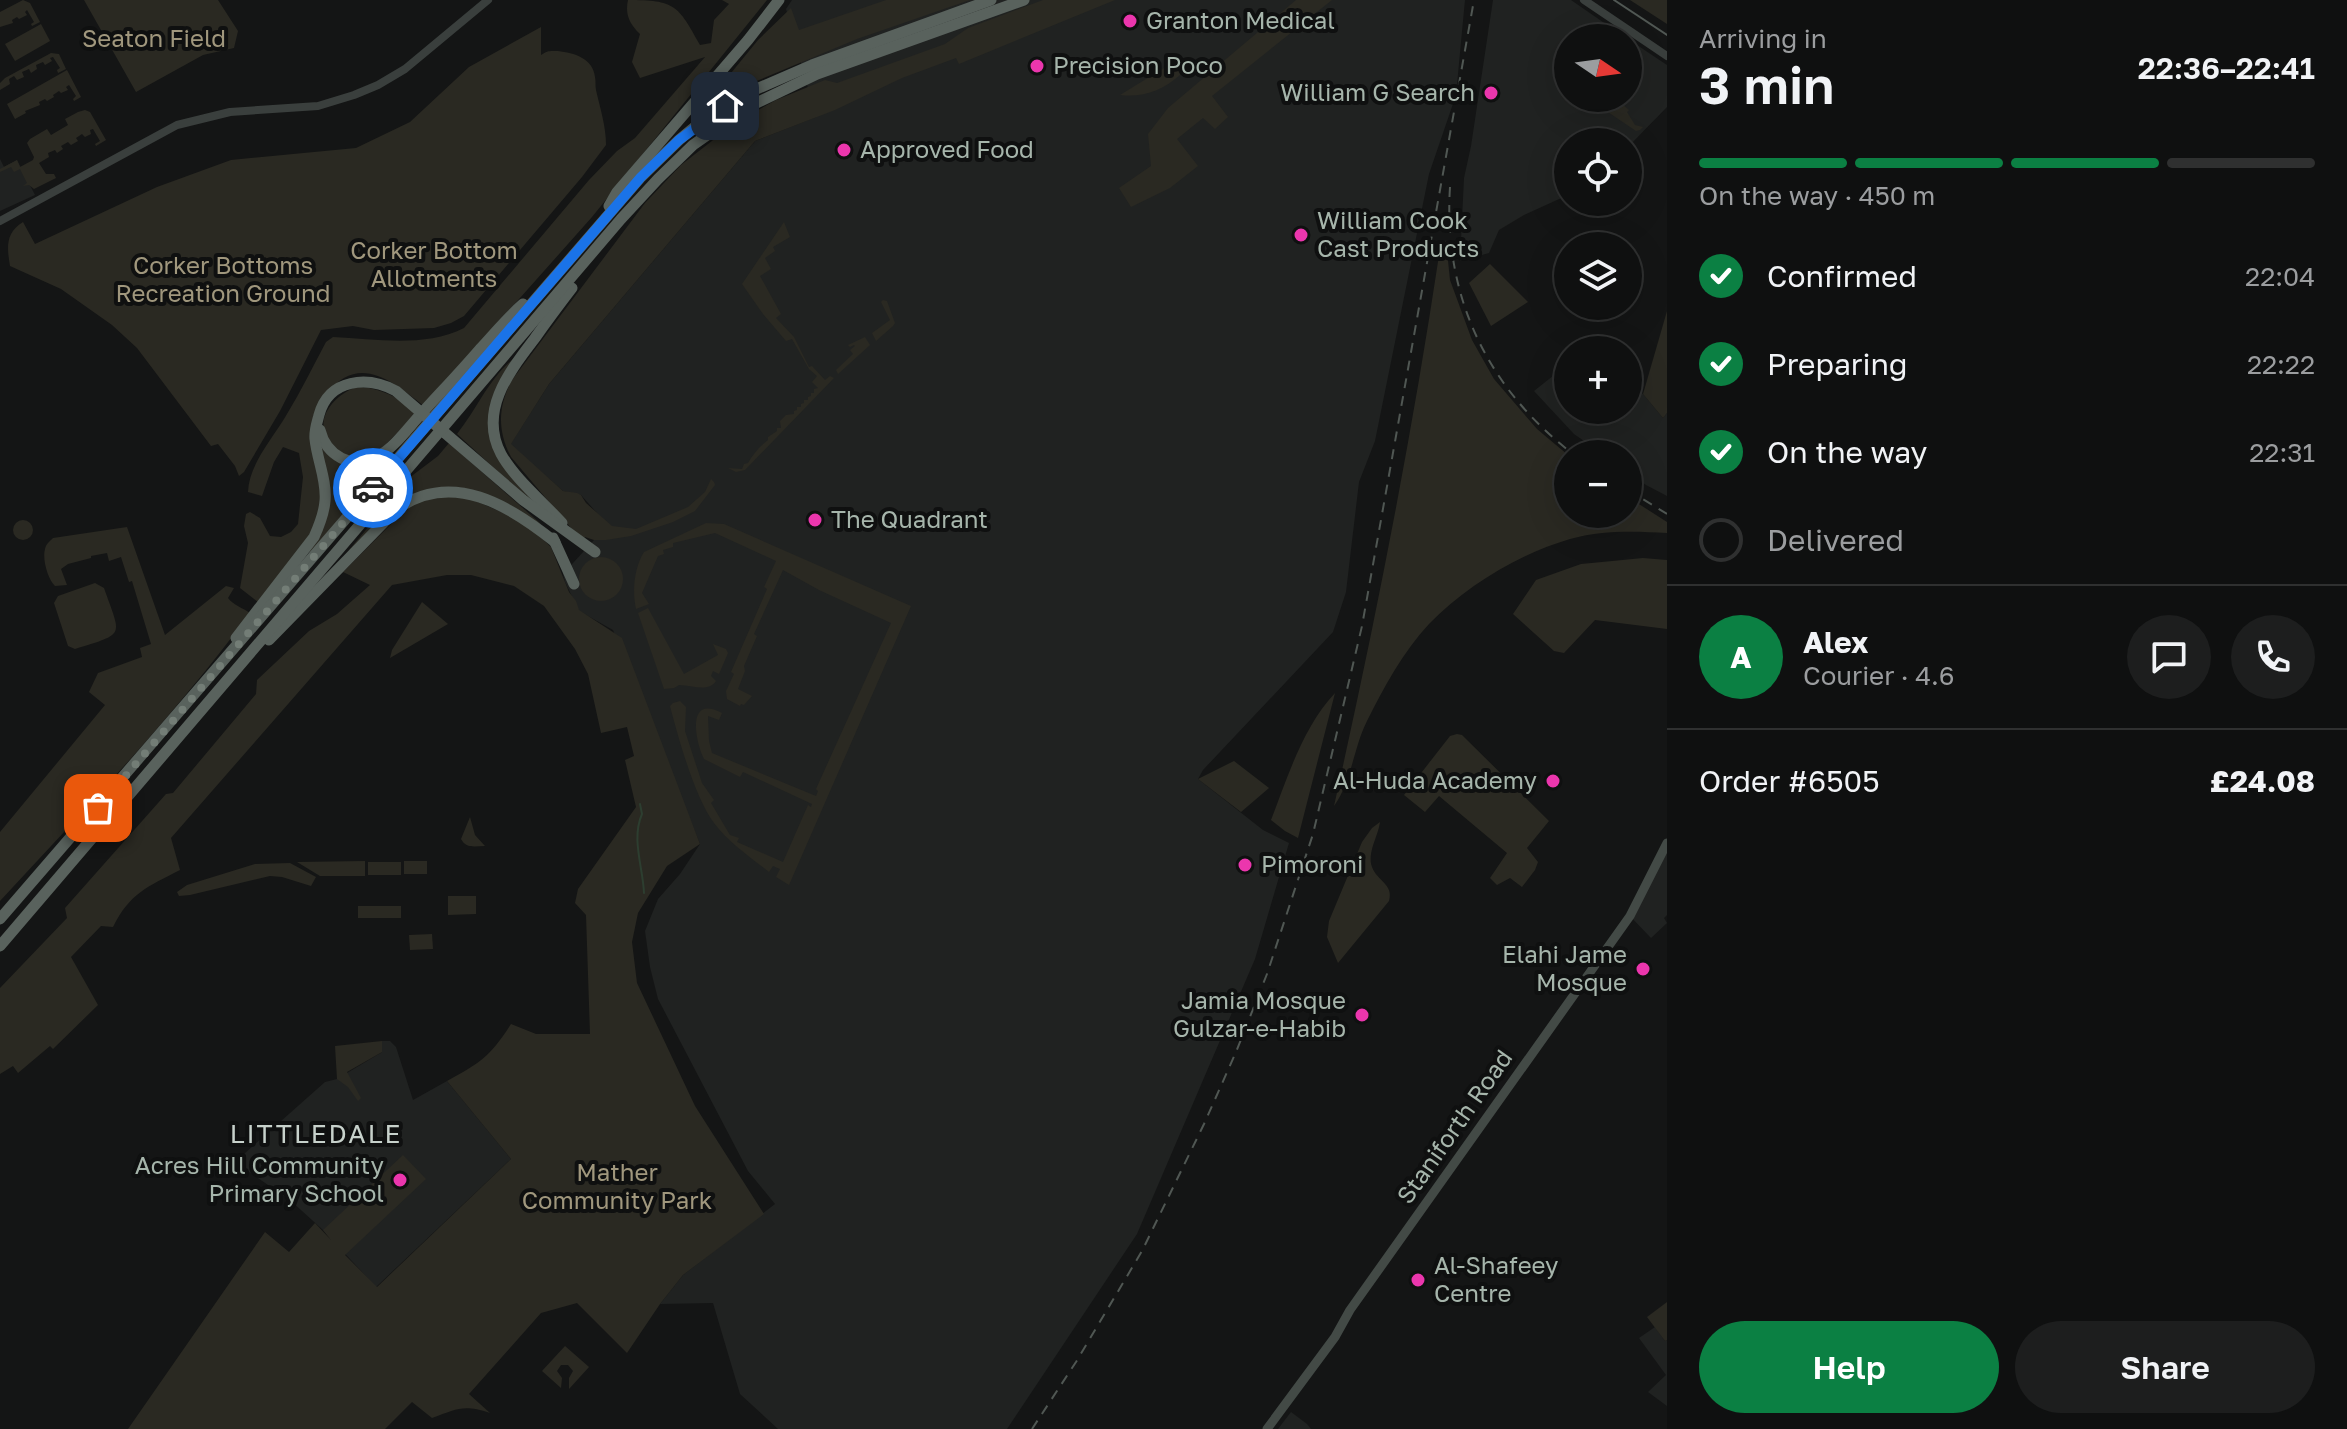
<!DOCTYPE html>
<meta charset="utf-8">
<style>
body{margin:0;font-family:"Golos Text",sans-serif;background:#1d1e1e;color:#f1f3f6;height:100vh;display:flex;flex-direction:column;font-size:30px;white-space:nowrap}
*{box-sizing:border-box;margin:0}
p{font-size:26px;color:#9b9d9f}
.icon{flex:none;width:44px;height:44px;fill:none;stroke:currentColor;stroke-width:2;stroke-linecap:round;stroke-linejoin:round}
.map{position:relative;flex:1;overflow:hidden}
.sheet{display:flex;flex-direction:column;background:#0f1010;width:680px}
.sheet>*{flex:none}
.needle{width:52px;rotate:103deg}
.tools{position:absolute;left:1554px;top:24px;display:grid;gap:16px}
.tools a{display:grid;place-items:center;width:88px;height:88px;border-radius:50%;background:#0f1010;box-shadow:0 8px 32px #0002,0 0 0 2px #2f3030;font-size:40px}
.pin{position:absolute;display:grid;place-items:center;width:68px;height:68px;color:#fff;margin:-34px;border-radius:16px;box-shadow:0 4px 12px #0006}
.courier{position:absolute;display:grid;place-items:center;width:80px;height:80px;margin:-40px;border:6px solid #1a73e8;border-radius:50%;background:#fff;color:#222;box-shadow:0 2px 10px #0007}
.overview em{font-style:normal;font-weight:600}
.overview div{display:flex;flex-direction:column-reverse}
.overview{display:flex;align-items:center;justify-content:space-between;height:136px;padding:0 32px}
h1{font-size:52px;font-weight:600;line-height:60px}
.bar{display:grid;grid-template-columns:repeat(4,1fr);gap:12px 8px;align-content:center;height:96px;padding:0 32px}
.bar i{height:10px;border-radius:6px;background:#2f3030}
.bar .selected{background:#0b8043}
.bar p{grid-column:span 4}
.line{display:flex;align-items:center;gap:20px;padding:0 32px;border-top:2px solid #2f3030}
.line div{flex:1}
.round{display:grid;place-items:center;flex:none;width:84px;height:84px;border-radius:42px;background:#1d1e1e}
ol{padding:0 32px;list-style:none}
li{display:flex;align-items:center;gap:24px;height:88px}
li p{margin-inline-start:auto}
li .icon{padding:8px;border-radius:50%;background:#0b8043;color:#fff;stroke-width:4}
li:last-child{color:#9b9d9f}
li i{width:44px;height:44px;border:4px solid #2f3030;border-radius:50%}
.button{display:flex;gap:16px;margin-top:auto;padding:16px 32px}
.button a{flex:1;height:92px;border-radius:48px;background:#0b8043;color:#fff;font-size:32px;font-weight:600;line-height:92px;text-align:center}
.button a+a{background:#1d1e1e;color:#f1f3f6}
main{display:flex;flex:1;min-height:0}
.map>svg:first-child{display:block}
.built{fill:#202221}
.green{fill:#2a2922}
.lines{fill:none;stroke-linecap:round;stroke-linejoin:round}
.stream{stroke:#2d3e30;stroke-width:2}
.tertiary{stroke:#3a3f3d;stroke-width:8}
.secondary{stroke:#434a46;stroke-width:9}
.trunk{stroke:#59625d;stroke-width:11}
.tram{stroke:#505753;stroke-width:2}
.rail{stroke:#505753;stroke-width:2;stroke-dasharray:10 8;stroke-linecap:butt}
.done{stroke:#737d76;stroke-width:8;stroke-dasharray:0 14.4}
.route{stroke:#1a73e8;stroke-width:10}
.poi-dot{fill:#eb36ad;stroke:#0f1010;stroke-width:3}
.labels{text-anchor:middle;stroke-width:8;stroke-linejoin:round;paint-order:stroke}
.poi-label{font-size:24px;fill:#a6b5ab;stroke:#0f1010;text-anchor:start}
.park-label{font-size:24px;fill:#a0977d;stroke:#0f1010}
.street-label{font-size:24px;fill:#a6b5ab;stroke:#0f1010}
.neighbourhood-label{font-size:26px;letter-spacing:2px;fill:#c7d1cb;stroke:#0f1010}
</style>
<main>
<div class="map">
<svg width="1667" height="1429" viewBox="0 0 1667 1429">
<rect width="100%" height="100%" fill="#141515"/>
<!-- built -->
<g class="built">
<polygon points="792,0 1465,0 1456,95 1429,174 1375,441 1359,482 1346,592 1333,632 1203,770 1198,779 1263,830 1289,843 1255,959 1137,1234 1007,1429 778,1429 740,1394 713,1303 660,1304 683,1275 775,1204 748,1171 658,999 650,967 645,931 658,899 680,874 700,844 613,630 579,611 565,582 563,574 594,540 605,522 581,495 563,491 510,445 549,384 755,141 816,117 786,9"/>
<polygon points="1493,0 1571,0 1626,38 1568,38 1568,98 1628,98 1628,39 1667,65 1667,107 1628,147 1628,142 1568,142 1568,195 1524,215 1499,230 1489,253 1460,261 1464,178 1471,146"/>
<polygon points="0,159 4,167 17,160 35,195 0,211"/>
<polygon points="1568,364 1568,410 1628,410 1628,381 1643,394 1663,418 1667,413 1667,496 1646,485 1628,472 1628,454 1603,454 1574,434 1534,391"/>
<polygon points="1667,843 1667,915 1664,918 1667,923 1651,938 1630,916"/>
<polygon points="382,1041 390,1041 396,1047 413,1100 447,1081 511,1159 376,1287 323,1230 291,1201 235,1162 325,1082 337,1079 382,1052"/>
<polygon points="1655,1327 1665,1341 1667,1340 1667,1406 1648,1392 1666,1375 1639,1338"/>
<polygon points="1291,1412 1307,1424 1311,1429 1278,1429"/>
</g>
<!-- green -->
<g class="green">
<polygon points="23,0 30,3 40,22 32,26 31,24 34,22 27,10 25,12 27,15 19,19 17,17 12,20 13,23 0,27 0,12"/>
<polygon points="84,0 218,0 238,31 234,48 203,55 136,92"/>
<path d="M 628,0 C 675,0 678,5 700,45 L 711,43 L 714,20 L 729,4 L 722,0 L 767,0 L 592,217 L 424,406 C 392,381 358,352 326,395 C 317,407 310,417 312,434 C 314,458 326,481 321,506 C 314,540 279,575 258,602 L 240,588 L 248,543 L 244,526 L 246,514 L 250,512 L 260,518 L 270,536 L 281,537 L 291,532 L 298,524 L 303,477 L 299,453 L 283,447 L 274,462 L 262,496 L 248,492 C 249,464 273,438 287,414 C 301,391 313,366 326,342 L 333,337 C 376,339 424,348 464,328 L 589,180 L 617,151 L 635,138 L 705,57 L 640,78 L 632,62 L 640,34 C 629,23 625,14 628,0 Z"/>
<polygon points="886,0 970,0 857,39 716,98 715,93 718,89 758,40 791,8 799,30"/>
<path d="M 1043,0 L 1115,0 L 959,64 L 956,58 L 902,78 L 835,110 L 755,141 L 549,384 L 511,444 L 563,491 L 577,493 L 581,495 L 586,503 L 612,526 L 636,529 L 688,507 L 705,492 L 711,479 L 714,482 L 715,485 L 695,511 L 673,522 L 631,536 L 606,540 L 594,540 L 585,537 L 582,541 L 511,457 C 497,430 498,406 512,380 L 645,203 L 681,165 L 735,123 L 776,100 L 825,80 L 837,83 L 945,44 L 968,28 Z"/>
<polygon points="1296,0 1332,0 1212,96 1228,117 1215,129 1203,118 1177,139 1198,166 1170,188 1131,207 1119,188 1151,166 1148,134 1168,108"/>
<polygon points="1630,0 1667,0 1667,24"/>
<polygon points="41,24 50,41 15,61 5,44"/>
<path d="M 541,27 L 541,55 C 548,50 550,51 558,51 C 574,53 593,58 595,77 C 596,81 595,86 596,90 C 600,108 606,126 606,145 L 582,177 L 464,316 L 451,323 L 434,328 L 374,330 L 353,326 L 321,330 L 280,411 L 244,472 L 239,476 L 235,466 L 218,444 L 211,446 L 137,348 L 112,325 L 61,289 L 10,266 C 7,248 5,233 23,222 L 35,244 L 157,187 L 231,160 L 356,148 L 410,122 L 469,67 Z"/>
<polygon points="51,53 59,54 66,69 58,73 57,70 60,68 53,57 50,58 52,61 45,65 43,62 36,65 37,69 31,73 29,69 22,72 24,77 17,80 14,76 9,79 10,84 0,90 0,83 5,78"/>
<path d="M 1169,65 L 1181,69 L 1180,75 C 1163,90 1143,98 1120,95 Z"/>
<polygon points="67,70 81,97 74,101 73,99 76,96 69,85 66,87 68,90 61,93 59,91 53,95 54,97 47,101 45,99 39,102 40,105 25,111 26,113 15,119 7,104"/>
<polygon points="1612,98 1618,98 1617,100 1629,110 1627,112 1635,125 1643,127 1640,130 1636,131 1605,110"/>
<polygon points="85,110 90,112 106,140 96,146 95,144 100,141 93,129 90,130 91,134 85,137 82,134 76,138 78,141 71,145 68,142 61,146 63,149 57,153 55,150 48,153 49,157 39,163 46,174 54,174 56,178 34,189 29,185 23,186 27,183 20,169 14,172 11,167 0,172 0,169 17,160 20,167 33,160 34,157 27,143 30,139 47,129 51,135 68,125 65,119 78,112"/>
<path d="M 784,222 L 790,237 L 773,247 L 775,251 L 765,258 L 771,269 L 760,276 L 781,314 L 776,318 L 794,337 L 809,367 L 812,366 L 825,380 L 830,376 L 834,378 L 745,470 L 736,472 L 728,468 L 742,469 L 744,464 L 748,463 C 753,454 760,446 768,440 L 768,437 L 777,431 L 777,428 L 781,428 L 780,421 L 786,415 L 794,414 L 794,411 L 797,410 L 797,407 L 801,407 L 801,404 L 804,403 L 804,400 L 808,400 L 808,397 L 811,396 L 811,393 L 814,393 L 814,389 L 818,388 L 812,382 L 817,376 L 809,369 L 792,339 L 786,341 L 763,314 L 742,284 Z"/>
<path d="M 1446,241 L 1450,280 L 1472,340 L 1494,379 L 1537,429 L 1568,455 L 1568,514 L 1628,514 L 1628,497 L 1667,522 L 1667,533 C 1635,531 1601,530 1570,539 C 1519,554 1466,586 1429,624 C 1403,652 1384,687 1367,721 C 1353,749 1352,781 1334,806 C 1376,619 1413,431 1441,242 Z"/>
<polygon points="1490,264 1528,302 1491,326 1469,283"/>
<polygon points="883,300 887,301 895,323 893,326 876,341 872,333 890,320 881,302"/>
<polygon points="1667,311 1667,413 1663,418 1643,394"/>
<polygon points="865,337 870,345 838,374 836,370 853,354 850,350 855,346 854,345 850,347 848,345"/>
<path d="M 513,359 L 491,432 L 552,516 L 518,490 L 457,434 C 477,409 488,380 513,359 Z"/>
<path d="M 356,387 C 380,387 399,398 418,412 L 377,453 L 365,459 L 336,453 C 333,446 326,437 324,430 C 320,410 340,393 356,387 Z"/>
<path d="M 318,438 C 339,470 357,479 390,454 L 393,457 L 310,553 L 309,550 L 324,524 Z"/>
<polygon points="449,443 541,524 463,488 451,487 426,492 345,555 409,478 438,456"/>
<path d="M 434,496 L 464,496 L 513,517 L 530,527 L 551,547 L 569,592 L 576,601 L 579,610 L 622,638 L 700,844 L 667,866 L 638,913 L 632,942 L 637,983 L 695,1106 L 764,1214 L 683,1275 L 660,1304 L 627,1353 L 577,1303 L 541,1313 L 469,1394 L 490,1413 C 463,1404 457,1409 432,1418 L 412,1402 L 385,1429 L 128,1429 L 265,1232 L 289,1252 L 315,1223 L 331,1240 L 323,1230 L 403,1155 L 426,1179 L 345,1255 L 377,1287 L 511,1159 L 447,1081 C 480,1063 490,1057 511,1024 L 536,1034 L 590,1034 L 586,915 L 575,903 L 578,889 L 636,807 L 625,760 L 634,756 L 627,727 L 601,733 L 588,674 L 575,649 L 544,606 L 514,586 L 471,575 L 447,575 L 392,585 L 171,838 L 180,870 C 147,887 130,893 113,927 L 101,926 L 71,957 L 98,1005 L 53,1049 L 50,1046 L 18,1073 L 13,1066 L 0,1074 L 0,988 L 67,918 L 65,908 L 166,794 L 173,793 L 256,694 L 257,680 L 309,631 L 337,614 L 370,585 L 343,572 L 408,507 Z"/>
<circle cx="23" cy="530" r="10"/>
<path d="M 706,523 L 724,524 L 911,606 L 789,885 L 776,877 L 780,869 L 773,866 L 769,872 C 750,857 728,842 714,823 C 695,798 678,737 670,706 L 673,703 L 680,701 L 686,707 L 685,731 L 702,783 L 714,800 L 711,803 L 730,835 L 739,838 L 737,842 L 783,862 L 808,805 L 811,807 L 812,804 L 743,772 L 740,777 L 704,759 C 695,741 686,694 722,713 L 719,720 L 708,716 L 709,741 L 712,753 L 816,796 L 818,791 L 816,789 L 891,623 L 819,590 L 783,570 L 754,634 L 757,636 L 744,666 L 745,671 L 738,689 L 752,696 L 744,705 L 741,704 L 740,706 L 727,699 L 726,691 L 734,674 L 731,672 L 767,589 L 764,587 L 776,561 L 715,533 L 673,543 L 673,547 L 663,550 L 664,554 L 658,556 L 642,593 L 649,604 L 636,609 C 632,591 634,568 644,552 Z"/>
<path d="M 127,527 L 165,635 L 226,586 L 234,588 L 228,598 C 233,605 243,608 250,613 C 175,715 86,808 0,901 L 0,832 L 105,705 L 89,692 L 98,673 L 142,657 L 140,648 L 151,644 L 132,581 L 129,582 L 121,557 L 109,561 L 107,553 L 91,556 L 91,558 L 68,564 L 61,569 L 67,585 L 55,586 C 48,580 42,559 45,549 C 46,544 50,541 53,538 Z"/>
<circle cx="601" cy="579" r="22"/>
<polygon points="1643,558 1667,560 1667,629 1595,620 1564,653 1554,651 1513,614 1536,580 1581,564"/>
<path d="M 95,583 L 104,588 C 121,637 127,633 75,649 L 68,646 L 54,603 L 58,596 Z"/>
<polygon points="422,602 448,624 390,658 392,650"/>
<path d="M 648,608 L 684,674 L 718,655 L 713,644 L 726,649 L 728,653 L 719,674 L 713,671 L 711,676 L 716,681 C 708,693 692,685 679,685 L 674,688 L 664,689 L 638,613 Z"/>
<path d="M 1335,693 L 1298,838 L 1285,831 L 1271,820 C 1288,776 1303,727 1335,693 Z"/>
<polygon points="1457,734 1462,735 1549,821 1527,848 1538,862 1535,870 1522,887 1510,878 1497,885 1490,878 1507,853 1439,796 1425,812 1404,795 1450,736"/>
<polygon points="1234,761 1269,788 1241,812 1198,779"/>
<path d="M 470,817 L 475,835 L 485,846 C 475,846 466,849 461,839 Z"/>
<path d="M 1380,822 C 1378,837 1367,852 1372,867 C 1377,881 1394,884 1389,901 L 1338,963 L 1327,937 L 1329,921 L 1362,842 L 1372,828 Z"/>
<polygon points="365,861 365,876 320,876 297,862"/>
<rect x="404" y="861" width="23" height="13"/>
<rect x="368" y="862" width="33" height="13"/>
<polygon points="290,863 316,877 311,886 282,877 270,876 190,895 179,896 177,892 187,885 255,864"/>
<polygon points="448,896 476,896 476,914 448,915"/>
<rect x="358" y="906" width="43" height="12"/>
<polygon points="432,934 433,949 410,950 409,935"/>
<polygon points="382,1041 382,1052 347,1072 361,1098 358,1101 348,1087 337,1079 335,1046"/>
<polygon points="1667,1302 1667,1340 1665,1341 1647,1317"/>
<polygon points="565,1346 589,1367 569,1389 569,1378 573,1371 568,1365 561,1365 557,1371 562,1378 561,1388 542,1371"/>
</g>
<g class="lines">
<!-- stream -->
<path class="stream" d="M 640,804 L 642,814 C 631,839 643,867 644,893"/>
<!-- tertiary -->
<g class="tertiary">
<polyline points="1584,0 1667,56"/>
<polyline points="0,221 177,125 230,112 318,106 354,95 378,85 405,69 488,0"/>
</g>
<!-- secondary -->
<polyline class="secondary" points="1267,1429 1335,1337 1350,1310 1630,916 1667,843"/>
<!-- trunk -->
<g class="trunk">
<polyline points="609,206 617,192 748,40 779,0"/>
<path d="M 320,430 C 326,455 352,471 377,457 C 394,448 408,428 421,414 C 441,392 461,371 480,349 C 494,334 507,318 523,304"/>
<path d="M 562,523 C 543,502 514,478 501,454 C 478,410 510,371 535,338 C 547,321 559,305 572,288"/>
<polyline points="553,538 574,584"/>
<path d="M 236,638 L 314,537 C 319,526 324,514 325,501 C 327,480 317,460 315,439 C 314,431 317,423 319,415 C 329,378 368,376 396,391 L 523,500 L 595,552"/>
<path d="M 269,640 L 397,509 C 452,470 509,505 555,542"/>
<polyline points="0,919 641,177 679,140 702,121 752,91 812,65 991,0"/>
<polyline points="0,946 621,219 658,179 693,145 746,108 817,74 1024,0"/>
</g>
<!-- tram -->
<polyline class="tram" points="1614,0 1667,35"/>
<!-- rail -->
<g class="rail">
<path d="M 1450,187 C 1443,296 1487,388 1573,454"/>
<polyline points="1628,490 1667,514"/>
<polyline points="1032,1429 1076,1362 1142,1251 1204,1124 1236,1052 1267,974 1313,834 1362,626 1474,0"/>
</g>
</g>
<g class="lines">
<!-- done -->
<polyline class="done" points="98,808 373,488"/>
<!-- route -->
<polyline class="route" points="373,488 641,177 679,140 725,106"/>
</g>
<!-- markers -->
<g class="poi-dot">
<circle cx="1130" cy="21" r="8"/>
<circle cx="1037" cy="66" r="8"/>
<circle cx="1491" cy="93" r="8"/>
<circle cx="844" cy="150" r="8"/>
<circle cx="1301" cy="235" r="8"/>
<circle cx="815" cy="520" r="8"/>
<circle cx="1553" cy="781" r="8"/>
<circle cx="1245" cy="865" r="8"/>
<circle cx="1643" cy="969" r="8"/>
<circle cx="1362" cy="1015" r="8"/>
<circle cx="400" cy="1180" r="8"/>
<circle cx="1418" cy="1280" r="8"/>
</g>
<g class="labels">
<!-- poi labels -->
<g class="poi-label">
<text x="1146" y="29">Granton Medical</text>
<text x="1053" y="74">Precision Poco</text>
<text x="1475" y="101" text-anchor="end">William G Search</text>
<text x="860" y="158">Approved Food</text>
<text x="1317" y="229">William Cook<tspan x="1317" dy="28">Cast Products</tspan></text>
<text x="831" y="528">The Quadrant</text>
<text x="1537" y="789" text-anchor="end">Al-Huda Academy</text>
<text x="1261" y="873">Pimoroni</text>
<text x="1627" y="963" text-anchor="end">Elahi Jame<tspan x="1627" dy="28">Mosque</tspan></text>
<text x="1346" y="1009" text-anchor="end">Jamia Mosque<tspan x="1346" dy="28">Gulzar-e-Habib</tspan></text>
<text x="384" y="1174" text-anchor="end">Acres Hill Community<tspan x="384" dy="28">Primary School</tspan></text>
<text x="1434" y="1274">Al-Shafeey<tspan x="1434" dy="28">Centre</tspan></text>
</g>
<!-- park labels -->
<g class="park-label">
<text x="154" y="47">Seaton Field</text>
<text x="434" y="259">Corker Bottom<tspan x="434" dy="28">Allotments</tspan></text>
<text x="223" y="274">Corker Bottoms<tspan x="223" dy="28">Recreation Ground</tspan></text>
<text x="617" y="1181">Mather<tspan x="617" dy="28">Community Park</tspan></text>
</g>
<!-- street labels -->
<g class="street-label">
<text transform="translate(1455 1127) rotate(-55)" y="8">Staniforth Road</text>
</g>
<!-- neighbourhood labels -->
<g class="neighbourhood-label">
<text x="316" y="1143">LITTLEDALE</text>
</g>
</g>
</svg>
<div class="tools">
<a><svg class="needle" viewBox="-14 -14 28 28"><path d="M0-13l5 13h-10z" fill="#e53935"/><path d="M0 13l5-13h-10z" fill="#9b9d9f"/></svg></a>
<a><svg class="icon" aria-label="locate" viewBox="0 0 24 24"><circle cx="12" cy="12" r="6"/><path d="M12 2v4M12 18v4M2 12h4M18 12h4"/></svg></a>
<a><svg class="icon" aria-label="layers" viewBox="0 0 24 24"><path d="M12 4l9 5-9 5-9-5zM3 14l9 5 9-5"/></svg></a>
<a>+</a>
<a>−</a>
</div>
<div class="pin" style="left:98px;top:808px;background:#ea580c"><svg class="icon" aria-label="bag" viewBox="0 0 24 24"><path d="M5 8h14l-1 12H6zM9 8a3 3 0 0 1 6 0"/></svg></div>
<div class="pin" style="left:725px;top:106px;background:#1f2937"><svg class="icon" aria-label="home" viewBox="0 0 24 24"><path d="M3 11l9-7 9 7M6 9v11h12V9"/></svg></div>
<div class="courier" style="left:373px;top:488px"><svg class="icon" aria-label="car" viewBox="0 0 24 24"><path d="M5 17H2v-5l4-1 3-4h7l3 4 3 1v5h-3M9 17h6M6 11h13"/><circle cx="7" cy="17" r="2"/><circle cx="17" cy="17" r="2"/></svg></div>
</div>
<section class="sheet">
<div class="overview"><div><h1>3 min</h1><p>Arriving in</p></div><em>22:36–22:41</em></div>
<div class="bar"><i class="selected"></i><i class="selected"></i><i class="selected"></i><i></i><p>On the way · 450 m</p></div>
<ol>
<li><svg class="icon" aria-label="check" viewBox="0 0 24 24"><path d="M5 12l5 5 9-10"/></svg>Confirmed<p>22:04</p></li>
<li><svg class="icon" aria-label="check" viewBox="0 0 24 24"><path d="M5 12l5 5 9-10"/></svg>Preparing<p>22:22</p></li>
<li><svg class="icon" aria-label="check" viewBox="0 0 24 24"><path d="M5 12l5 5 9-10"/></svg>On the way<p>22:31</p></li>
<li><i></i>Delivered</li>
</ol>
<div class="line" style="height:144px"><b class="round" style="background:#0b8043;color:#fff">A</b><div><b>Alex</b><p>Courier · 4.6</p></div><a class="round"><svg class="icon" aria-label="chat" viewBox="0 0 24 24"><path d="M4 5h16v11H9l-5 4z"/></svg></a><a class="round"><svg class="icon" aria-label="phone" viewBox="0 0 24 24"><path d="M5 4h4l2 5-3 2q2 4 5 5l2-3 5 2v4C11 20 4 13 5 4z"/></svg></a></div>
<div class="line" style="height:104px"><div>Order #6505</div><b>£24.08</b></div>
<div class="button"><a>Help</a><a>Share</a></div>
</section>
</main>
